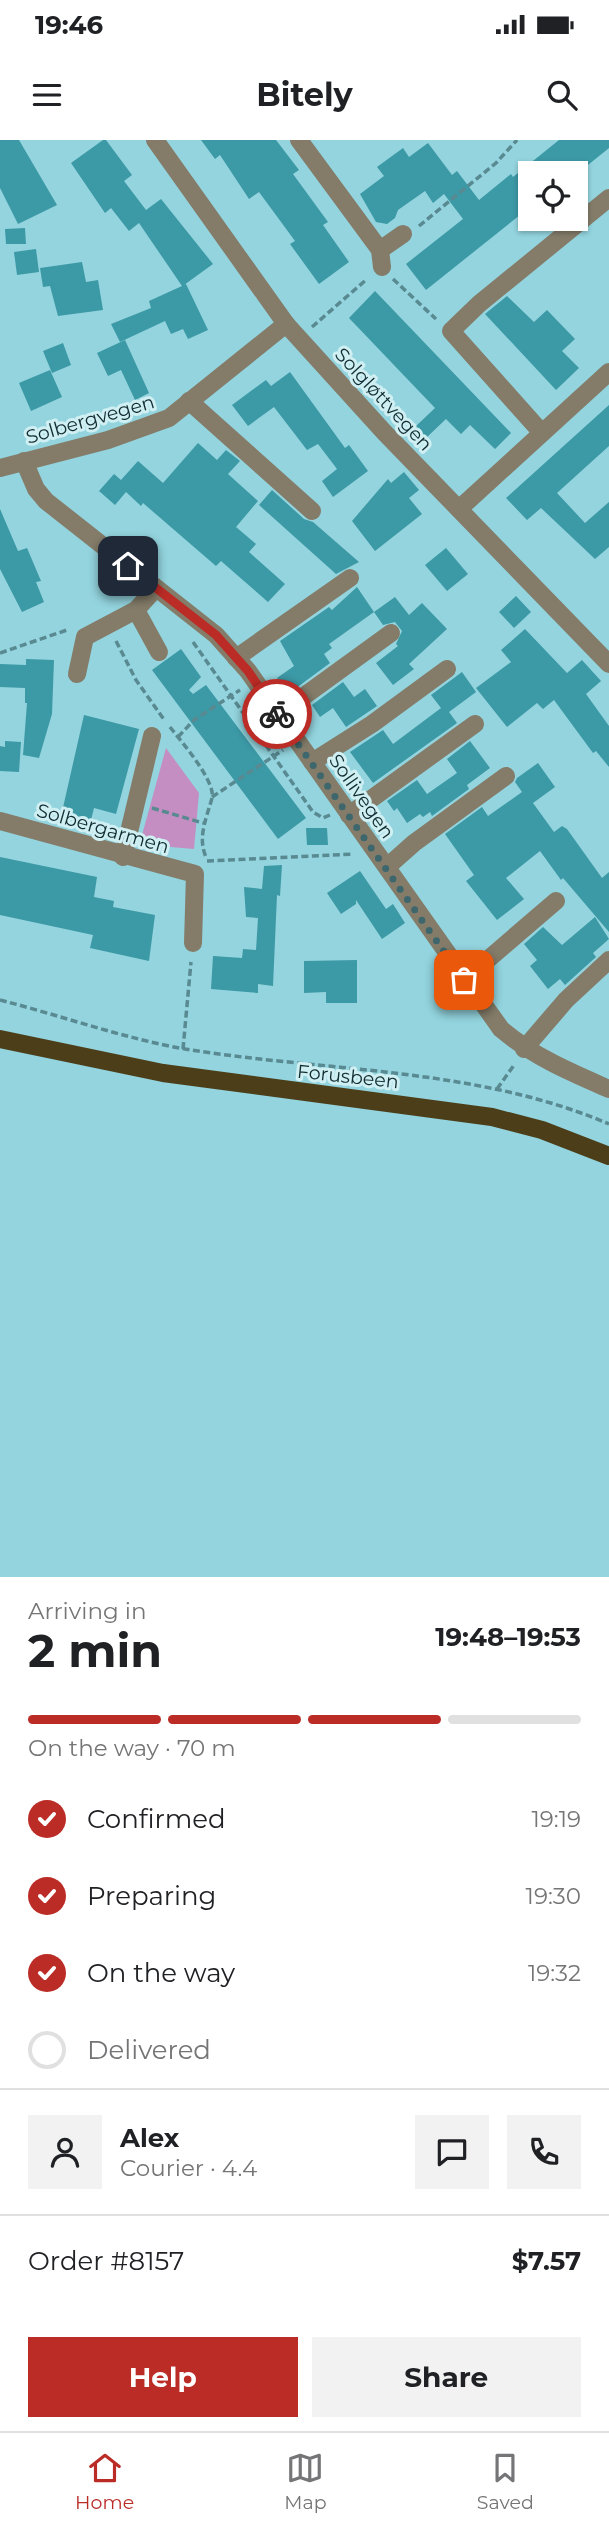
<!DOCTYPE html>
<meta charset="utf-8">
<style>
body{margin:0;font-family:Montserrat,sans-serif;background:#f2f2f2;color:#202124;height:100vh;display:flex;flex-direction:column;font-size:26px;white-space:nowrap}
*{box-sizing:border-box;margin:0}
p{font-size:23px;color:#757577}
.icon{flex:none;width:38px;height:38px;fill:none;stroke:currentColor;stroke-width:2;stroke-linecap:round;stroke-linejoin:round}
.map{position:relative;height:1437px;overflow:hidden}
.sheet{display:flex;flex-direction:column;background:#fff;flex:1}
.sheet>*{flex:none}
.controls{position:absolute;left:518px;top:21px;display:grid;gap:14px}
.controls a{display:grid;place-items:center;width:70px;height:70px;border-radius:0px;background:#fff;box-shadow:0 2px 5px #0004;font-size:35px}
.pin{position:absolute;display:grid;place-items:center;width:60px;height:60px;color:#fff;margin:-30px;border-radius:14px;box-shadow:0 4px 10px #0006}
.courier{position:absolute;display:grid;place-items:center;width:70px;height:70px;margin:-35px;border:5px solid #bb2c26;border-radius:50%;background:#fff;color:#222;box-shadow:0 2px 9px #0007}
.overview em{font-style:normal;font-weight:700}
.overview div{display:flex;flex-direction:column-reverse}
.overview{display:flex;align-items:center;justify-content:space-between;height:119px;padding:0 28px}
h1{font-size:46px;font-weight:700;line-height:52px}
.bar{display:grid;grid-template-columns:repeat(4,1fr);gap:10px 7px;align-content:center;height:84px;padding:0 28px}
.bar i{height:9px;border-radius:5px;background:#e0e0e0}
.bar .active{background:#bb2c26}
.bar p{grid-column:span 4}
.line{display:flex;align-items:center;gap:18px;padding:0 28px;border-top:2px solid #e0e0e0}
.line div{flex:1}
.round{display:grid;place-items:center;flex:none;width:74px;height:74px;border-radius:0px;background:#f2f2f2}
ol{padding:0 28px;list-style:none}
li{display:flex;align-items:center;gap:21px;height:77px}
li p{margin-inline-start:auto}
li .icon{padding:7px;border-radius:50%;background:#bb2c26;color:#fff;stroke-width:4}
li:last-child{color:#757577}
li i{width:38px;height:38px;border:4px solid #e0e0e0;border-radius:50%}
.primary-button{display:flex;gap:14px;margin-top:auto;padding:14px 28px}
.primary-button a{flex:1;height:80px;border-radius:0px;background:#bb2c26;color:#fff;font-size:28px;font-weight:700;line-height:80px;text-align:center}
.primary-button a+a{background:#f2f2f2;color:#202124}
.status{display:flex;justify-content:space-between;align-items:center;height:49px;padding:0 35px;background:#fff;direction:ltr}
.status svg{height:19px;fill:currentColor}
header{display:flex;justify-content:space-between;align-items:center;height:91px;padding:0 28px;background:#fff;font-size:32px;font-weight:700}
.tab-bar{display:flex;justify-content:space-around;align-items:center;height:98px;border-top:2px solid #e0e0e0;background:#fff;font-size:19px;color:#757577}
.tab-bar a{display:grid;justify-items:center;gap:4px}
.tab-bar .active{color:#bb2c26}
.map>svg:first-child{display:block}
.green{fill:#c48ec2}
.building{fill:#3c99a6}
.lines{fill:none;stroke-linecap:round;stroke-linejoin:round}
.path{stroke:#598991;stroke-width:3.5;stroke-dasharray:7 3.5;stroke-linecap:butt}
.minor{stroke:#847c69;stroke-width:18}
.major{stroke:#4d3e1a;stroke-width:18}
.done{stroke:#3e676d;stroke-width:7;stroke-dasharray:0 12.6}
.route{stroke:#bb2c26;stroke-width:9}
.labels{text-anchor:middle;stroke-width:6;stroke-linejoin:round;paint-order:stroke}
.street-label{font-size:19px;fill:#112c30;stroke:#cfeff3}
</style>
<div class="status"><b>19:46</b><svg viewBox="0 0 49 12"><path d="M0 12V9h3v3zM5 12V6h3v6zM10 12V3h3v9zM15 12V0h3v12zM26 1h20v11H26zM47 4h2v5h-2z"/></svg></div>
<header><svg class="icon" aria-label="menu" viewBox="0 0 24 24"><path d="M4 6h16M4 12h16M4 18h16"/></svg>Bitely<svg class="icon" aria-label="search" viewBox="0 0 24 24"><circle cx="10" cy="10" r="6"/><path d="M15 15l6 6"/></svg></header>
<div class="map">
<svg width="609" height="1437" viewBox="0 0 609 1437">
<rect width="100%" height="100%" fill="#93d4de"/>
<!-- green -->
<polygon class="green" points="166,608 199,653 194,709 147,705 142,695"/>
<!-- building -->
<g class="building">
<polygon points="0,0 19,0 57,65 18,84 0,48"/>
<polygon points="103,0 106,0 132,35 124,41 146,70 161,59 213,124 184,145 186,144 208,190 188,199 183,189 171,194 165,181 120,202 111,184 151,168 149,161 182,146 139,83 129,91 111,68 105,73 71,23"/>
<polygon points="201,0 276,0 299,30 293,34 328,82 323,85 349,122 319,144 290,104 295,101 259,52 249,59 220,15 215,19"/>
<polygon points="559,0 609,0 609,8 578,33 530,33 530,67 426,150 406,124 463,79 444,54 433,63 425,51 398,70 395,78 387,84 376,82 360,54 384,36 377,27 403,8 409,17 428,3 452,35 457,31 479,60 511,34 513,37"/>
<polygon points="25,88 26,104 6,104 5,89"/>
<polygon points="36,109 39,132 17,135 14,112"/>
<polygon points="82,122 86,142 98,140 103,170 58,176 50,146 43,147 40,128"/>
<polygon points="375,151 511,293 495,309 470,285 461,294 446,279 426,298 415,287 435,268 349,178"/>
<polygon points="507,156 534,182 547,170 575,199 562,211 579,228 556,250 485,174"/>
<polygon points="125,200 149,253 135,260 121,230 108,236 97,213"/>
<polygon points="63,203 71,225 52,233 43,211"/>
<polygon points="50,230 62,257 31,271 19,243"/>
<polygon points="290,232 345,308 349,305 368,331 333,357 322,341 337,329 318,304 307,310 274,267 248,286 232,265 266,240 271,246"/>
<polygon points="609,265 609,306 557,353 585,383 609,362 609,407 595,419 541,368 527,380 506,358"/>
<polygon points="198,303 217,320 226,310 240,321 228,334 258,361 236,387 256,404 249,412 285,444 268,462 221,421 216,426 143,363 141,366 126,352 115,365 99,351 114,334 121,340 138,321 163,343"/>
<polygon points="404,332 419,350 409,358 422,374 375,411 352,381 388,339 391,343"/>
<polygon points="272,350 304,379 313,382 359,422 336,434 259,365"/>
<polygon points="0,369 18,411 27,408 41,441 36,442 44,462 22,472 0,429"/>
<polygon points="446,408 468,434 447,451 425,425"/>
<polygon points="357,447 374,472 395,457 409,475 422,463 447,489 409,524 414,529 393,545 376,523 398,506 396,504 402,491 395,482 383,485 374,472 329,504 332,508 324,514 330,523 288,554 277,538 294,526 280,501 329,467 332,470"/>
<polygon points="516,456 531,472 514,488 499,472"/>
<polygon points="525,489 567,533 582,520 601,541 586,554 609,586 609,627 596,611 593,613 554,560 543,569 537,563 507,587 476,548 511,522 501,510"/>
<polygon points="181,509 201,537 189,550 193,554 206,545 306,678 278,699 152,530"/>
<polygon points="26,519 54,520 52,574 39,618 23,615 27,563 25,563 25,548 0,547 0,524 26,525"/>
<polygon points="462,532 476,552 449,572 457,583 373,643 350,612 383,590 393,604 441,568 431,555"/>
<polygon points="343,542 354,557 365,549 377,566 346,587 333,568 320,577 312,565"/>
<polygon points="84,575 139,589 116,674 94,668 91,680 62,672"/>
<polygon points="5,601 21,602 19,632 0,631 0,606 5,607"/>
<polygon points="470,601 490,628 467,645 469,649 432,676 430,672 423,677 420,674 407,683 397,668 394,671 387,661 417,640 427,654 457,633 447,619"/>
<polygon points="538,623 555,647 533,663 554,692 562,686 567,689 602,738 609,732 609,792 563,738 561,740 540,711 506,738 524,759 497,780 466,741 474,735 445,694 482,667 488,676 522,652 515,642 517,638"/>
<polygon points="306,688 327,688 328,705 307,705"/>
<polygon points="0,717 97,737 94,757 114,761 113,767 155,775 149,821 90,808 93,795 0,775"/>
<polygon points="282,725 280,756 277,755 273,846 258,844 258,853 211,849 213,816 242,818 243,809 256,810 258,778 246,777 244,747 262,749 264,726"/>
<polygon points="360,731 386,769 393,764 405,783 382,799 356,760 356,764 341,774 327,753"/>
<polygon points="595,777 609,799 593,813 596,817 565,845 560,839 548,849 530,826 537,820 524,804 543,787 562,805"/>
<polygon points="357,820 357,863 326,863 326,852 304,853 304,821"/>
</g>
<g class="lines">
<!-- path -->
<g class="path">
<polyline points="419,86 496,23 517,0"/>
<polyline points="393,139 436,179"/>
<polyline points="312,187 367,139"/>
<polyline points="116,501 136,540 165,581"/>
<polyline points="193,502 313,672 323,678 330,675"/>
<polyline points="0,513 67,490"/>
<path d="M 170,587 C 180,600 216,641 212,658 C 207,677 197,697 206,717"/>
<polyline points="178,597 194,580 240,550"/>
<polyline points="212,657 283,610"/>
<polyline points="152,668 203,683"/>
<polyline points="207,721 353,714"/>
<path d="M 0,860 C 59,875 126,899 185,909 C 326,932 476,927 609,984"/>
<polyline points="183,909 191,822"/>
<polyline points="497,949 514,925"/>
</g>
<!-- minor -->
<g class="minor">
<polyline points="155,0 286,184 384,292 609,524"/>
<polyline points="299,0 380,110 382,127"/>
<polyline points="380,110 403,94"/>
<polyline points="189,261 312,371"/>
<polyline points="542,293 451,191 479,164 609,58"/>
<path d="M 24,321 L 36,349 L 46,361 L 216,495 L 248,531 L 501,889 C 534,917 570,932 609,949"/>
<polyline points="0,328 108,300 169,278 286,184"/>
<polyline points="459,369 609,232"/>
<polyline points="156,448 136,470 159,512"/>
<polyline points="236,518 350,438"/>
<polyline points="77,534 85,497 136,470"/>
<polyline points="278,575 391,493"/>
<polyline points="312,622 372,584 447,529"/>
<polyline points="349,675 475,584"/>
<polyline points="0,681 195,734 193,803"/>
<polyline points="123,717 152,596"/>
<polyline points="387,727 414,703 506,636"/>
<polyline points="464,840 556,761"/>
<polyline points="524,909 566,860 609,820"/>
</g>
<!-- major -->
<polyline class="major" points="0,899 163,933 492,977 542,990 609,1016"/>
</g>
<g class="lines">
<!-- done -->
<polyline class="done" points="277,574 464,840"/>
<!-- route -->
<polyline class="route" points="128,426 216,495 248,531 277,574"/>
</g>
<g class="labels">
<!-- street labels -->
<g class="street-label">
<text transform="translate(384 259) rotate(47)" y="7">Solgløttvegen</text>
<text transform="translate(90 279) rotate(-16)" y="7">Solbergvegen</text>
<text transform="translate(362 656) rotate(55)" y="7">Sollivegen</text>
<text transform="translate(103 688) rotate(16)" y="7">Solbergarmen</text>
<text transform="translate(348 936) rotate(6)" y="7">Forusbeen</text>
</g>
</g>
</svg>
<div class="controls">
<a><svg class="icon" aria-label="locate" viewBox="0 0 24 24"><circle cx="12" cy="12" r="6"/><path d="M12 2v4M12 18v4M2 12h4M18 12h4"/></svg></a>
</div>
<div class="pin" style="left:464px;top:840px;background:#ea580c"><svg class="icon" aria-label="bag" viewBox="0 0 24 24"><path d="M5 8h14l-1 12H6zM9 8a3 3 0 0 1 6 0"/></svg></div>
<div class="pin" style="left:128px;top:426px;background:#1f2937"><svg class="icon" aria-label="home" viewBox="0 0 24 24"><path d="M3 11l9-7 9 7M6 9v11h12V9"/></svg></div>
<div class="courier" style="left:277px;top:574px"><svg class="icon" aria-label="bike" viewBox="0 0 24 24"><circle cx="6" cy="16" r="4"/><circle cx="18" cy="16" r="4"/><path d="M6 16l4-8h5l3 8M10 8l3 8H6M13 5h3"/></svg></div>
</div>
<section class="sheet">
<div class="overview"><div><h1>2 min</h1><p>Arriving in</p></div><em>19:48–19:53</em></div>
<div class="bar"><i class="active"></i><i class="active"></i><i class="active"></i><i></i><p>On the way · 70 m</p></div>
<ol>
<li><svg class="icon" aria-label="check" viewBox="0 0 24 24"><path d="M5 12l5 5 9-10"/></svg>Confirmed<p>19:19</p></li>
<li><svg class="icon" aria-label="check" viewBox="0 0 24 24"><path d="M5 12l5 5 9-10"/></svg>Preparing<p>19:30</p></li>
<li><svg class="icon" aria-label="check" viewBox="0 0 24 24"><path d="M5 12l5 5 9-10"/></svg>On the way<p>19:32</p></li>
<li><i></i>Delivered</li>
</ol>
<div class="line" style="height:126px"><a class="round"><svg class="icon" aria-label="person" viewBox="0 0 24 24"><circle cx="12" cy="8" r="4"/><path d="M4 21q1-7 8-7t8 7"/></svg></a><div><b>Alex</b><p>Courier · 4.4</p></div><a class="round"><svg class="icon" aria-label="chat" viewBox="0 0 24 24"><path d="M4 5h16v11H9l-5 4z"/></svg></a><a class="round"><svg class="icon" aria-label="phone" viewBox="0 0 24 24"><path d="M5 4h4l2 5-3 2q2 4 5 5l2-3 5 2v4C11 20 4 13 5 4z"/></svg></a></div>
<div class="line" style="height:91px"><div>Order #8157</div><b>$7.57</b></div>
<div class="primary-button"><a>Help</a><a>Share</a></div>
</section>
<nav class="tab-bar">
<a class="active"><svg class="icon" aria-label="home" viewBox="0 0 24 24"><path d="M3 11l9-7 9 7M6 9v11h12V9"/></svg>Home</a>
<a><svg class="icon" aria-label="map" viewBox="0 0 24 24"><path d="M3 6l6-2 6 2 6-2v14l-6 2-6-2-6 2zM9 4v14M15 6v14"/></svg>Map</a>
<a><svg class="icon" aria-label="saved" viewBox="0 0 24 24"><path d="M7 4h10v16l-5-4-5 4z"/></svg>Saved</a>
</nav>
